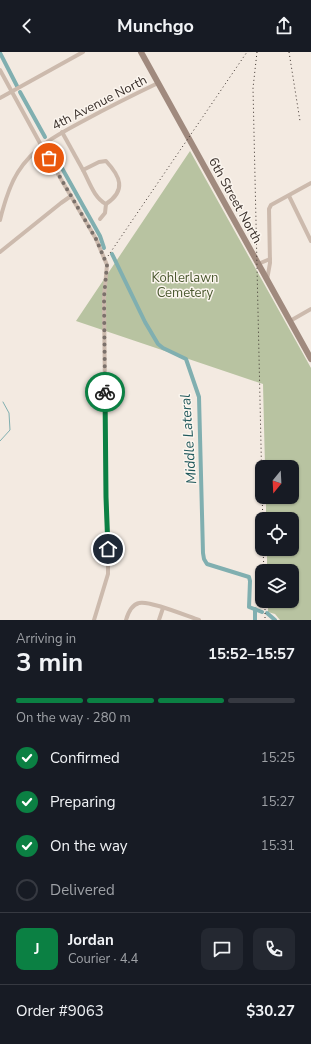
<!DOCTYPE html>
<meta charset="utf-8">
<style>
body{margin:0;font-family:"Nunito Sans",sans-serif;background:#242831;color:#f1f3f6;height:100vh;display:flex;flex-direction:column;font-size:15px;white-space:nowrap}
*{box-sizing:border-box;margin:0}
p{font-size:13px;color:#9ea1a6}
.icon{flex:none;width:22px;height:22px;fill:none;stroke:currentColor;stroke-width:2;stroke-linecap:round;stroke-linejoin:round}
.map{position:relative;height:568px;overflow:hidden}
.panel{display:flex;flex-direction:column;background:#171b24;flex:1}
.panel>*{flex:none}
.needle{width:26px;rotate:198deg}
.buttons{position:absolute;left:255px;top:408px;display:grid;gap:8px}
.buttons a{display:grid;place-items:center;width:44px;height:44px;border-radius:8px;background:#171b24;box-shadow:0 1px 3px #0004;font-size:20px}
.pin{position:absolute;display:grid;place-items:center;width:34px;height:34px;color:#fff;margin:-17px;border:2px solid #fff;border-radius:50%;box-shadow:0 1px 4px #0007}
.courier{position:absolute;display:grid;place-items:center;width:40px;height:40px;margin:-20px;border:3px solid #0b8043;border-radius:50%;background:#fff;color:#222;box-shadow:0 1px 5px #0007}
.overview em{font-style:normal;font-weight:700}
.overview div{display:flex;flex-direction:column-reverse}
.overview{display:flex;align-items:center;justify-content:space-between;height:68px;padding:0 16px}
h1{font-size:26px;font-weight:700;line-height:30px}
.bar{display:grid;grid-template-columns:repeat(4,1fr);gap:6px 4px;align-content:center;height:48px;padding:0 16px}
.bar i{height:5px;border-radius:3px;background:#363941}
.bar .current{background:#0b8043}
.bar p{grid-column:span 4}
.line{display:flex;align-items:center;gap:10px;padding:0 16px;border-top:1px solid #363941}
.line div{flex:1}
.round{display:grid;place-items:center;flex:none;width:42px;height:42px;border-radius:8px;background:#242831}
ol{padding:0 16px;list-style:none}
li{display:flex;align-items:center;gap:12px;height:44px}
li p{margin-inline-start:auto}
li .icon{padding:4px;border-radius:50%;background:#0b8043;color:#fff;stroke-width:4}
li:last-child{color:#9ea1a6}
li i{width:22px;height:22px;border:2px solid #363941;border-radius:50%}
header{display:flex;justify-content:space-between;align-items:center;height:52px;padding:0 16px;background:#171b24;font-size:18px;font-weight:700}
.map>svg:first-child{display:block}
.green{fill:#b8c3a1}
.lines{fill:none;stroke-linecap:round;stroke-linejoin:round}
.stream{stroke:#80afb0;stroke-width:1}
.canal{stroke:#80afb0;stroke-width:4}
.street{stroke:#ccbaad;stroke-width:4}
.secondary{stroke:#a08a7e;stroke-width:6}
.rail{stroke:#3a302b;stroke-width:1;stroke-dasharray:1 3;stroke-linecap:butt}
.done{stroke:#7b716b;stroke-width:4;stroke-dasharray:0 7.2}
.route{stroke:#0b8043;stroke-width:5}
.labels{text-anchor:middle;stroke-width:3;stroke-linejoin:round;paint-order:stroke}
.street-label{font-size:13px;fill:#3a302b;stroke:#fbf5ee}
.park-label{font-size:13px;fill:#4a582f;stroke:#fbf5ee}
.water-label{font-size:14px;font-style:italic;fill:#21595c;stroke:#fbf5ee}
</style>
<header><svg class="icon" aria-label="back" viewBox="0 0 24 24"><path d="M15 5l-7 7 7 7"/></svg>Munchgo<svg class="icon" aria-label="share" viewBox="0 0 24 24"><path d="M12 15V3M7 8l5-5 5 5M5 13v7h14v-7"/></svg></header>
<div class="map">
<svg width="311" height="568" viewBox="0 0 311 568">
<rect width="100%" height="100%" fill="#f3eae1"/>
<!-- green -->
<polygon class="green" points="190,99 311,316 311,568 280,568 275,562 268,560 268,549 292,549 292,519 267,519 267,497 292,497 292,467 266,467 266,445 292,445 292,415 265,415 263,332 76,269"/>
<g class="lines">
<!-- stream -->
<polyline class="stream" points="0,389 10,378 9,361 3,350"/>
<!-- canal -->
<g class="canal">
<polyline points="0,1 17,34"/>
<polyline points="20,40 45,85"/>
<polyline points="49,93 100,184 104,196"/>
<polyline points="112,202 145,270 158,292 163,296 186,307 199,345 203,501 204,507 207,512 249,525 250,529 249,555 262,560"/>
<polyline points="255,557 255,568"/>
<polyline points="267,561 275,568"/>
</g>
<!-- street -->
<g class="street">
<polyline points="0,18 41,93 96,187 107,213 104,245 106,445 108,497 108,522 94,568"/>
<polyline points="0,46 83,0"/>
<polyline points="62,80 83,118"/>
<path d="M 106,109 C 120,124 127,138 106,152 C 94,146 89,129 83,118 L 99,110 Z"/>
<polyline points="289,144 311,189"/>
<polyline points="100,167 105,161 106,152"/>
<path d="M 0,168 C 4,152 9,134 18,120 C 34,94 59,82 85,68 C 109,55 133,43 158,31"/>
<polyline points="0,200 61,151 71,144"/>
<polyline points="258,212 270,207"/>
<polyline points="267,228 270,211 269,157 271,153 311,131"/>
<polyline points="290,269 311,257"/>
<path d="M 126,568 C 128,561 131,553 139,551 C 149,548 187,564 199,568"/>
<polyline points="159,568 163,556"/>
</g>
<!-- secondary -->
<polyline class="secondary" points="141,0 311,307"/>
<!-- rail -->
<g class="rail">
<polyline points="257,0 253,36 262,438"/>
<polyline points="289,0 300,69"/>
<polyline points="108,204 247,0"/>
<polyline points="262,445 263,467"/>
<polyline points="263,497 264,519"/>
<polyline points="265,549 265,568"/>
</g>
</g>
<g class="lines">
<!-- done -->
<polyline class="done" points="49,106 96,187 107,213 104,245 105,340"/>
<!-- route -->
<polyline class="route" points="105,340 106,445 108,497"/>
</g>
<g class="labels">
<!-- street labels -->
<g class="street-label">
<text transform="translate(99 50) rotate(-27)" y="5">4th Avenue North</text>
<text transform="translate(236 148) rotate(61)" y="5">6th Street North</text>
</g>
<!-- park labels -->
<g class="park-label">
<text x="185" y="230">Kohlerlawn<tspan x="185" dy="15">Cemetery</tspan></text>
</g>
<!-- water labels -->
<g class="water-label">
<text transform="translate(188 387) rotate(-94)" y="5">Middle Lateral</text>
</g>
</g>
</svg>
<div class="buttons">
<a><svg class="needle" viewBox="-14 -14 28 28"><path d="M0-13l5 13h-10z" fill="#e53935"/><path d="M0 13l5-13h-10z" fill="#9ea1a6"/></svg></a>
<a><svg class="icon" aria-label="locate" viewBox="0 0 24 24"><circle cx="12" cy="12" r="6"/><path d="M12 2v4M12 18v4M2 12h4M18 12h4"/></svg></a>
<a><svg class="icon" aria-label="layers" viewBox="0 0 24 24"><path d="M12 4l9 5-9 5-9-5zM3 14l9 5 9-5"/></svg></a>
</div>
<div class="pin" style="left:49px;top:106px;background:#ea580c"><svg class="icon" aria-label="bag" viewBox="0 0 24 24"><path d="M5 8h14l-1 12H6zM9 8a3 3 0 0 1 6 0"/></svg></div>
<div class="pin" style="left:108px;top:497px;background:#1f2937"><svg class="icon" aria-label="home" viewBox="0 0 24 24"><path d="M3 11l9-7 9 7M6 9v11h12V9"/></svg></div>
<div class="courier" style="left:105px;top:340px"><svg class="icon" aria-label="bike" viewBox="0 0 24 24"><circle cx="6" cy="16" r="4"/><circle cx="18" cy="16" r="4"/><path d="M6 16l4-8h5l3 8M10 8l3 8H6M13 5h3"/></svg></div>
</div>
<section class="panel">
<div class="overview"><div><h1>3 min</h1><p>Arriving in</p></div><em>15:52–15:57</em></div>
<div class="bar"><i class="current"></i><i class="current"></i><i class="current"></i><i></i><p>On the way · 280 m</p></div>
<ol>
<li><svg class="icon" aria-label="check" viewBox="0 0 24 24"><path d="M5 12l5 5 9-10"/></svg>Confirmed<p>15:25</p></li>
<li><svg class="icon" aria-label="check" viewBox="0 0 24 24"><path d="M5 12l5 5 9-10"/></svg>Preparing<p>15:27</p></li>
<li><svg class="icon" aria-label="check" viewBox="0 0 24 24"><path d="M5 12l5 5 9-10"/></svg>On the way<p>15:31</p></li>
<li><i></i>Delivered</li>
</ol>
<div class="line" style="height:72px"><b class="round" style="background:#0b8043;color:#fff">J</b><div><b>Jordan</b><p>Courier · 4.4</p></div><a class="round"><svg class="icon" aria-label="chat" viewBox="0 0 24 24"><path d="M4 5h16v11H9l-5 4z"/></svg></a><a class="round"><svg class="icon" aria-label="phone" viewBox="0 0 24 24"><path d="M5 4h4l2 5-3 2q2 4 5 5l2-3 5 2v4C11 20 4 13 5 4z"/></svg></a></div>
<div class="line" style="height:52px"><div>Order #9063</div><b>$30.27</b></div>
</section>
